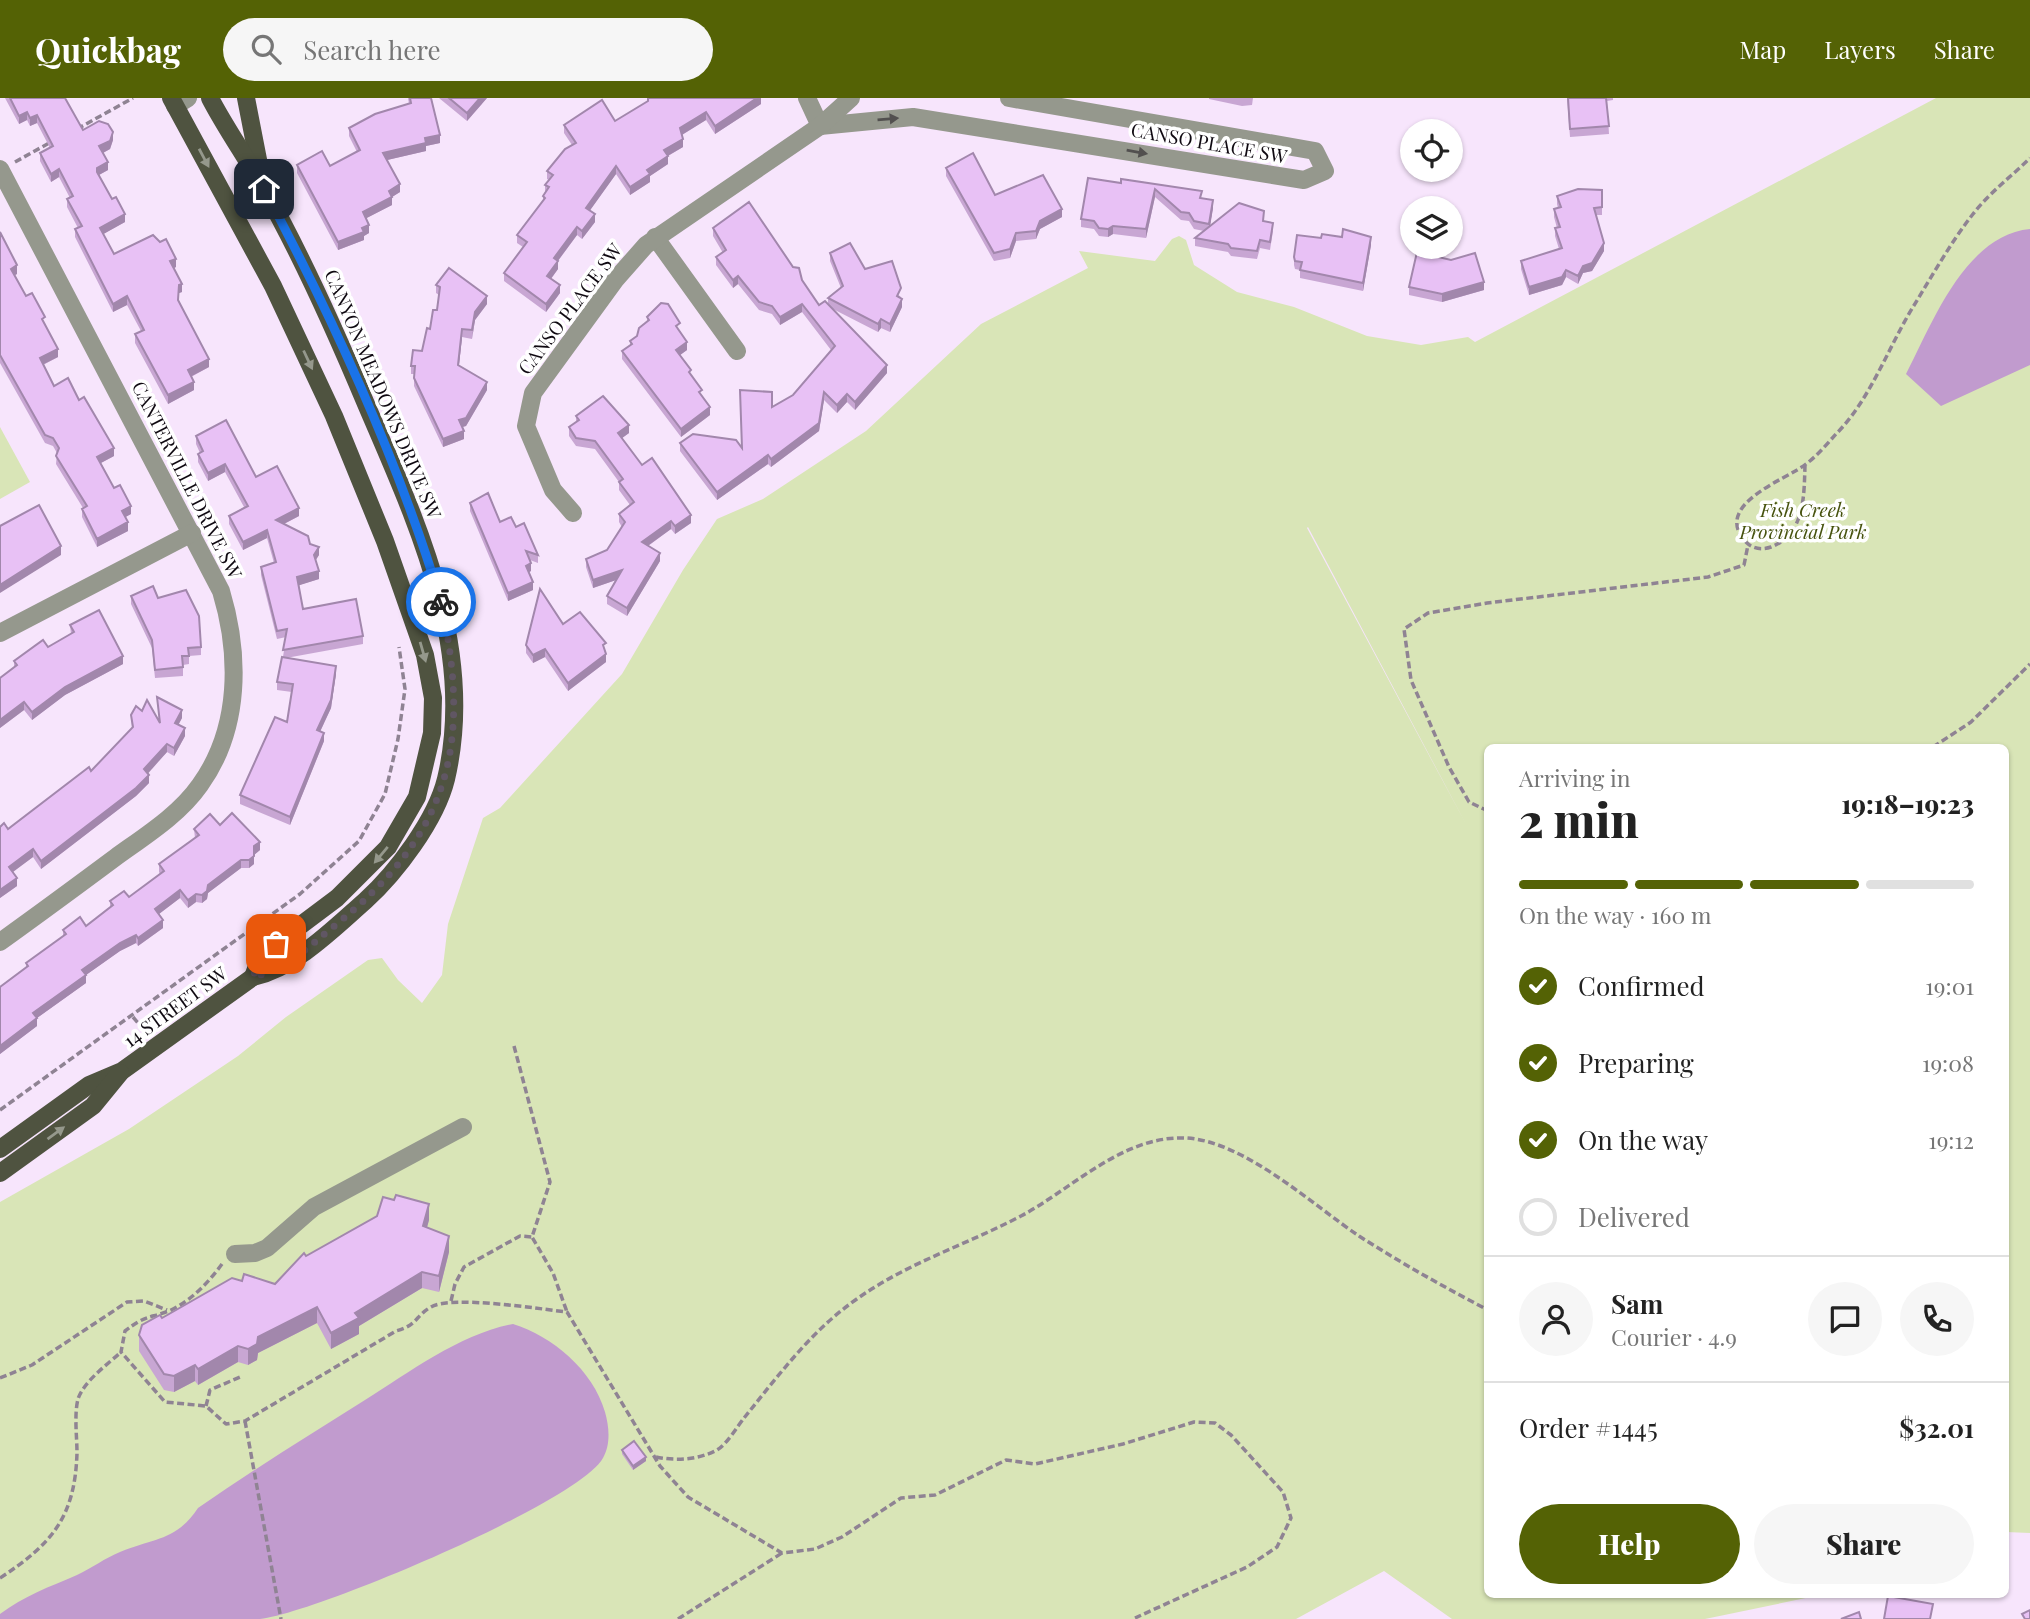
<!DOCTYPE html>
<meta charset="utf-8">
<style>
body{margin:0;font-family:"Playfair Display",serif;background:#f6f6f6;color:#222;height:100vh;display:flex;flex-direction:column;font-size:26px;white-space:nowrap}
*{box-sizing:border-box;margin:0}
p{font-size:23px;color:#767676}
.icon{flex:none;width:38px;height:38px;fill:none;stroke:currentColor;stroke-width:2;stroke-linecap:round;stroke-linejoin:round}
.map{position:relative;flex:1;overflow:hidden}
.side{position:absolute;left:1484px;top:646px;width:525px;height:854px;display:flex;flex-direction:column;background:#fff;border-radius:10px;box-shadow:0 2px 5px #0004}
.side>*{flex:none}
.controls{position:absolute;left:1400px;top:21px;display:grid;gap:14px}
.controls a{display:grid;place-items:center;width:63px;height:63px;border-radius:50%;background:#fff;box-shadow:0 2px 5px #0004;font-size:35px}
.pin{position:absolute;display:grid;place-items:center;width:60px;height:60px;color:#fff;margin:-30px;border-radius:14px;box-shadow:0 4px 10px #0006}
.courier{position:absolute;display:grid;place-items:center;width:70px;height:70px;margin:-35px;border:5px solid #1a73e8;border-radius:50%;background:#fff;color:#222;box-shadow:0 2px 9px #0007}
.head em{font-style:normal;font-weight:800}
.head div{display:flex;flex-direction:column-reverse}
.head{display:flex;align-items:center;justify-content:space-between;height:119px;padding:0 35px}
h1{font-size:46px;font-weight:800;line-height:52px}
.bar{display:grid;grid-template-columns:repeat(4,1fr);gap:10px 7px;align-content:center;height:84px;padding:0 35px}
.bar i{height:9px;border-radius:5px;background:#e0e0e0}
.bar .active{background:#546205}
.bar p{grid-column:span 4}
.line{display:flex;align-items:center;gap:18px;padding:0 35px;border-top:2px solid #e0e0e0}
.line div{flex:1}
.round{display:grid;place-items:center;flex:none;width:74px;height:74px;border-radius:37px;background:#f6f6f6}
ol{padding:0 35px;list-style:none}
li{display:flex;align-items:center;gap:21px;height:77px}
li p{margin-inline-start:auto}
li .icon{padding:7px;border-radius:50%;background:#546205;color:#fff;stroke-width:4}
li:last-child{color:#767676}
li i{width:38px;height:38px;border:4px solid #e0e0e0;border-radius:50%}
.cta{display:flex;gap:14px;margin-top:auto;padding:14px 35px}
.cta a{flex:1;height:80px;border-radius:42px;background:#546205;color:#fff;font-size:28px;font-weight:800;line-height:80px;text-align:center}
.cta a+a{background:#f6f6f6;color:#222}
header{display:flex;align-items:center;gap:42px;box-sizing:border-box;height:98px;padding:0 35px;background:#546205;color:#fff}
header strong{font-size:33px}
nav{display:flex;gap:38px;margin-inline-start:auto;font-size:24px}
.search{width:490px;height:63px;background:#f6f6f6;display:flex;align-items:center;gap:18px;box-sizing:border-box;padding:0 24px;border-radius:38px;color:#767676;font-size:26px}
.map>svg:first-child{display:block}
.green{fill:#d9e5b7;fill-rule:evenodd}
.water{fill:#c19bce}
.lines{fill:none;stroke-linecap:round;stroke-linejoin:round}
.path{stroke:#8f8393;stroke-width:3.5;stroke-dasharray:7 3.5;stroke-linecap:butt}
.minor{stroke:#95988d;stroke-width:18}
.major{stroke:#4f5340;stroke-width:18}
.wall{fill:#c8a6d3}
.shaded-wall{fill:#a287ac}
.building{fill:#e8c1f5;stroke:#a287ac;stroke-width:2}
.oneway{fill:#52504f}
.oneway2{fill:#95988c}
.done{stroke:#605663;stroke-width:7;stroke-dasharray:0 12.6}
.route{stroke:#1a73e8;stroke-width:9}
.labels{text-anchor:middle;stroke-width:7;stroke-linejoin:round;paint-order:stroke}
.street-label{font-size:19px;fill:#0f0911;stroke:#fff}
.park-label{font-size:19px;font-style:italic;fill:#47530f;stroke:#fff}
</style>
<header>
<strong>Quickbag</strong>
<div class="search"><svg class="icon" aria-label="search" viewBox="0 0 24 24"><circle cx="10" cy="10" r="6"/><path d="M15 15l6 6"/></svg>Search here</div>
<nav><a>Map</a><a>Layers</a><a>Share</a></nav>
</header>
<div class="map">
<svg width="2030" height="1521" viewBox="0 0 2030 1521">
<rect width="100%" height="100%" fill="#f7e5fc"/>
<!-- green -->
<g class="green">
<path d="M 1936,0 L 2030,0 L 2030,1435 L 2006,1434 L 2006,649 L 1488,649 L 1488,1496 L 1825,1496 L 1705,1521 L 1452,1521 L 1384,1473 L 1296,1521 L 0,1521 L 0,1104 L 129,1031 L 238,958 L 286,919 L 368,862 L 382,860 L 398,882 L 422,905 L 442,877 L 448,826 L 483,720 L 500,710 L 622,576 L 683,472 L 717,421 L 763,401 L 866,333 L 981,226 L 1088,170 L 1079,153 L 1155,163 L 1172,141 L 1179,138 L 1186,142 L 1194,167 L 1237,194 L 1294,209 L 1367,238 L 1421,247 L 1468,239 L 1475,244 ZM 1308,429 L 1467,728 L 1307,430 Z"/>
<polygon points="0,329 30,384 0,401"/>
</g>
<!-- water -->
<g class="water">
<path d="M 2030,131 L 2030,267 L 1941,308 L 1906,276 C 1932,226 1965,137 2030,131 Z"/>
<path d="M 513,1226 C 552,1238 593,1272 605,1314 C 609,1328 611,1346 603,1360 C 579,1404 315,1515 260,1521 C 233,1521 203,1521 175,1521 C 117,1521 58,1521 0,1521 L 0,1516 C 24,1498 49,1489 77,1477 C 92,1470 105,1460 120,1454 C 154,1440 176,1443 198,1410 C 253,1372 309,1337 365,1302 C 410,1274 460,1236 513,1226 Z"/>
</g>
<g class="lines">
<!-- path -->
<g class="path">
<polyline points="77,31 133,0"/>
<polyline points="15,64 51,44"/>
<path d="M 1805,367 C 1804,398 1805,436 1771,449 C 1763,452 1753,451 1747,445 C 1709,407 1788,381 1806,366 C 1817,358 1827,346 1836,336 C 1870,302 1888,250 1913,209 C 1932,178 1951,144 1973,116 C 1989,95 2012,78 2030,60"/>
<polyline points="1933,649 1971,624 2030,566"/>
<polyline points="1488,713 1469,704 1449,669 1411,582 1404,531 1428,515 1487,505 1708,479 1744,467 1748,447"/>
<polyline points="133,919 144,932"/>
<polyline points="514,948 550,1084 532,1139 553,1175 567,1214"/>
<polyline points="0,1012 300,796 359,743 385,696 398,641 405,591 399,549"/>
<path d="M 222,1166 C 208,1185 191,1203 169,1213 C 147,1221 146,1217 125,1233 L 121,1254 L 165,1304 L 206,1308 L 226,1326 L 245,1323 L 396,1233 C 418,1227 415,1218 431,1209 C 452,1197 540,1211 567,1214 L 660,1368 L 688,1399 L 782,1455 L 815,1451 L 842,1439 L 901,1400 L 935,1397 L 1006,1362 L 1035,1366 L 1123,1346 L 1194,1324 L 1215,1325 L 1231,1337 L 1283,1394 L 1291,1420 L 1277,1449 L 1247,1469 L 1135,1520"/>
<polyline points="451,1203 455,1186 464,1169 520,1138 532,1139"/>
<polyline points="0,1280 32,1267 127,1204 144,1203 167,1212"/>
<polyline points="206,1308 210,1292 240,1279"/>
<polyline points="245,1323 281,1521"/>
<path d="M 656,1359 C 676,1363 698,1362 717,1352 C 727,1346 737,1329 744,1320 C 770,1288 797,1252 828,1224 C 888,1170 952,1154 1021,1118 C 1072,1091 1123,1037 1186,1040 C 1244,1043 1313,1107 1359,1138 C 1401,1165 1444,1189 1488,1212"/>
<path d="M 0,1480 C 52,1446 75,1419 77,1355 C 77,1339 74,1317 78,1301 C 84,1283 107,1267 121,1254"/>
<polyline points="678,1521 782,1455"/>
</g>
<!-- minor -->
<g class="minor">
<polyline points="807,0 820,28"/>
<polyline points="175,8 188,0"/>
<polyline points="820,28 913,19 1304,82 1325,73 1315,53 1009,0"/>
<path d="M 0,71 L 221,493 C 240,556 241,630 200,687 C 179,717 145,738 116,759 C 77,788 39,816 0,844"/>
<polyline points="655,139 737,253"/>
<polyline points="573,415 553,392 526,328 533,295 616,181 646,147 820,28 851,0"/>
<polyline points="0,535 192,435"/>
<polyline points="235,1156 255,1155 267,1150 314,1109 463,1029"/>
</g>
<!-- major -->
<g class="major">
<polyline points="171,0 273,188 334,318 385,443 425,557 433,600 432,635 417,699 388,749 337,800 261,857 253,879"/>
<polyline points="246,0 261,77"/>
<path d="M 0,1051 L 89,987 L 122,973 L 253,879 C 296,869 332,832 365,803 C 396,775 436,722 446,681 C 477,550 416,423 366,306 C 335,232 303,160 264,91 C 247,60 226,31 210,0"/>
<polyline points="0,1075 93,1008 120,975"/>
</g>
</g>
<!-- wall -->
<g class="wall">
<polygon points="5,0 65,0 83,32 113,42 110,51 103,55 108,72 99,77 125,124 103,136 114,156 176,169 174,170 182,194 179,195 179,203 209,269 191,279 194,292 168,306 135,245 135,236 141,233 127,207 113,214 75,139 75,131 78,130 67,109 67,101 70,100 59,79 51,84 40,63 40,55 50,50 37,25 30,28 27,22 19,26"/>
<polygon points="408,0 431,0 440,45 426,48 426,53 387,62 400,94 392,99 392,107 366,120 369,135 364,138 364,142 338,152 297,75 297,67 330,68 357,54 349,38 349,30 409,6"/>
<polygon points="439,0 487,0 467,23"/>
<polygon points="761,0 761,6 715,36 706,22 682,37 683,49 668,58 668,66 650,78 650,84 630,97 616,76 590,112 595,124 582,141 577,137 558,163 558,171 551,181 560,195 546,214 504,183 504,175 523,149 517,145 517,137 543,103 543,98 545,94 545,87 549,82 547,81 547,73 572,47 564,35 564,27 615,23"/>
<polygon points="1209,0 1253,0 1252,7 1242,8 1209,1"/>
<polygon points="1567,0 1613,0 1613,2 1607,3 1609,36 1570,39"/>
<polygon points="946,70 995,97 1062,119 1040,131 1036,141 1016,143 1010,160 994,163 946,78"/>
<polygon points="1088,80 1202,100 1213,110 1210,129 1264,123 1273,133 1270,152 1260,150 1257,161 1231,158 1228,154 1195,148 1195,140 1204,133 1194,131 1189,123 1181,122 1155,99 1146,140 1113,136 1108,139 1099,138 1094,131 1081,129 1081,121"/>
<polygon points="1602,92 1602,117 1596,117 1604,153 1592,173 1583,175 1578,186 1566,179 1562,187 1529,197 1521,171 1521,163 1559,151 1555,138 1555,130 1557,130 1554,119 1554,111 1558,110 1557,106 1557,98"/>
<polygon points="713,130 802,182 819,207 828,207 828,200 841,190 830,163 830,155 865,171 901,199 900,200 902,209 890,234 881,230 878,234 831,210 887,275 855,312 847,304 837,315 824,302 819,333 771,369 768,366 717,402 680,353 680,345 741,350 772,309 793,297 831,252 802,214 780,227 772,216 759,212 738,186 733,190 716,167 716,159 723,155 713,138"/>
<polygon points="0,134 17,176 15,177 26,198 45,227 58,259 43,267 54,288 79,302 114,358 101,365 114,390 131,416 125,419 128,433 97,449 82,419 82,411 83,410 56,366 57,355 53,348 45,345 0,265"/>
<polygon points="1371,147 1363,193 1300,180 1300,172 1295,171 1294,167 1294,159"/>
<polygon points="436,187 487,206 475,222 472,241 462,239 459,267 487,292 466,328 462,329 464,341 443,349 414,288 414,276 411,276 411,268 422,253 437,212 439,197 436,195"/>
<polygon points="1409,189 1484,192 1442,204 1409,197"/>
<polygon points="647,219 680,233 687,252 680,257 702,298 710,317 681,339 622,261 622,253 630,248 630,243 637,238 647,224"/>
<polygon points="576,318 629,335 622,340 642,367 691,425 675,436 671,431 648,448 660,463 627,518 607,506 607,498 616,482 593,490 586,469 586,461 607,452 622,429 619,424 619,416 630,407 619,392 619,384 595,351 576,348 569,338 569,329 576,324"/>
<polygon points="196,338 256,379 299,418 284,426 310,446 319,457 315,462 319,481 299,487 303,511 363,538 363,546 286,560 336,576 331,610 320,634 324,643 290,727 240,706 240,697 287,624 292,594 277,592 277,584 283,559 286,539 277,541 261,477 261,469 274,465 267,440 243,452 229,426 229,418 244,409 225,374 208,383 198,364 198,356 200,355 196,346"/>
<polygon points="470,405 500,424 516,429 538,457 538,465 530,462 531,473 529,474 533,492 508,503 470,413"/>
<polygon points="131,498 158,500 201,549 201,557 189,558 189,566 183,567 183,578 155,580 152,550 131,506"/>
<polygon points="563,526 606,553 606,564 568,593 545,559 533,565 526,555 526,547"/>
<polygon points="70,527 123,566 65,597 32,622 24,612 0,630 0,580 14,570 14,563 48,549 71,536"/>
<polygon points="157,599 182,620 178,627 185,638 174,658 167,654 147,675 149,685 136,698 41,771 33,759 12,774 17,788 0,800 8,731 91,673 132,631 131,617 159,623"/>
<polygon points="220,727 260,752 254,757 254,766 249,770 241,770 208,795 207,801 202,805 196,804 188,810 180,800 159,816 163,830 138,848 136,845 120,853 86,877 86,885 37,920 37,928 0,956 0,889 26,870 26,865 63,838 63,832 86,828 110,809 110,803 129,799 160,776 159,774 159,766 195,740 194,731"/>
<polygon points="429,1122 427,1129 449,1154 439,1194 422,1190 359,1228 359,1236 331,1251 317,1225 258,1255 257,1262 248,1267 238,1264 198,1287 195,1283 174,1294 164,1292 139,1253 139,1237 162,1220 242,1183 275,1186 306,1158"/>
<polygon points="622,1352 646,1363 633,1372 622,1356"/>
</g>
<!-- shaded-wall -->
<g class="shaded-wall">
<polygon points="480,0 487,0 467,23 467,15"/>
<polygon points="757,0 761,0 761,6 715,36 715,28"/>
<polygon points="27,14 27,22 19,26 19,18"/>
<polygon points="706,14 706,22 680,38 680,30"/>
<polygon points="37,17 37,25 30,28 30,20"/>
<polygon points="113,34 113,42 110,51 99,57 99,48"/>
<polygon points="440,37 440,45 426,48 426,53 383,63 383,55 425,40"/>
<polygon points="683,41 683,49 664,60 664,52"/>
<polygon points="668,58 668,66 650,78 650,84 630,97 630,89 647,72"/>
<polygon points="108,64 108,72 97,78 97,70"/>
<polygon points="616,68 616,76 586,118 586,110"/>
<polygon points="59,71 59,79 51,84 51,76"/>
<polygon points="400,86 400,94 392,99 392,107 363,122 363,114 389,93"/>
<polygon points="1155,91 1155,99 1146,140 1146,131"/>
<polygon points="1213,102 1213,110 1209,134 1209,126"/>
<polygon points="1062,111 1062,119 1040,131 1036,141 1036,133 1040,123"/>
<polygon points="125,116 125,124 100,138 100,130"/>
<polygon points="595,116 595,124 582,141 582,133"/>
<polygon points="369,127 369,135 364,138 364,142 338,152 338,144"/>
<polygon points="1113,128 1113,136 1108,139 1108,131"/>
<polygon points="577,129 577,137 554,168 554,160"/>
<polygon points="1016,135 1016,143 1010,160 1010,151"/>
<polygon points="1371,139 1371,147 1363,193 1363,185"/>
<polygon points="1604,145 1604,153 1592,173 1583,175 1578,186 1578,178 1583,168"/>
<polygon points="176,161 176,169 170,172 170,163"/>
<polygon points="558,163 558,171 547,186 547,178"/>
<polygon points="17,167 17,176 11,179 11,171"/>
<polygon points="1566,172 1566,179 1562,187 1529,197 1529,189"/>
<polygon points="738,178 738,186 733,190 733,182"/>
<polygon points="1484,184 1484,192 1442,204 1442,196"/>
<polygon points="182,186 182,194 179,195 179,187"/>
<polygon points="560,187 560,195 546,214 546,206"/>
<polygon points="127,198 127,207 113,214 113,206"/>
<polygon points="487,198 487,206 475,222 472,241 475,214"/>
<polygon points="902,201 902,209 890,234 890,226"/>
<polygon points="802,206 802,214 780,227 780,219"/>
<polygon points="881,221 881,230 878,234 878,226"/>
<polygon points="462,231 462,239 458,275 458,267"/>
<polygon points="687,244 687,252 676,260 676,252"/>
<polygon points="58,251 58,259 40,268 40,260"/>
<polygon points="209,261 209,269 188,280 188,272"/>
<polygon points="887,267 887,275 855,312 855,304"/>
<polygon points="194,284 194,292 168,306 168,297"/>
<polygon points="487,284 487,292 466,328 459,330 459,322"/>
<polygon points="824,294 824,302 819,333 771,369 771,361"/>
<polygon points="847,296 847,304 837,315 837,307"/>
<polygon points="710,309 710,317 681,339 681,331"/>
<polygon points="629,327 629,335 618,343 618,335"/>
<polygon points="464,333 464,341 443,349 443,341"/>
<polygon points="114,350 114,358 97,367 97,359"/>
<polygon points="768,357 768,366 717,402 717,394"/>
<polygon points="225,366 225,374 208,383 208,375"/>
<polygon points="131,408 131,416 122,421 122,413"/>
<polygon points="299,410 299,418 276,430 276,422"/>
<polygon points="691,417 691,425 675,436 675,428"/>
<polygon points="671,423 671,431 642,452 642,444"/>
<polygon points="128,424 128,433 97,449 97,441"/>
<polygon points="267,432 267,440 243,452 243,444"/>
<polygon points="61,448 61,457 0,495 0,487"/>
<polygon points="319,449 319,457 314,465 314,457"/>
<polygon points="660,455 660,463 627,518 627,510"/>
<polygon points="531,465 531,473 526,476 526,468"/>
<polygon points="622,472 622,480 593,490 593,482"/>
<polygon points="319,473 319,481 297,488 297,479"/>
<polygon points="533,484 533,492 508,503 508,495"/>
<polygon points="545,551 545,559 533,565 533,557"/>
<polygon points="606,556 606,564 568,593 568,585"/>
<polygon points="123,558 123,566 65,597 32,622 32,614 65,589"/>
<polygon points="336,568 336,576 331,610 317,640 317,632"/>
<polygon points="24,604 24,612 0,630 0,622"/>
<polygon points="182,612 182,620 175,633 175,625"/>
<polygon points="185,630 185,638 174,658 174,650"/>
<polygon points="324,635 324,643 290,727 290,719"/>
<polygon points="167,646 167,654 144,680 144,671"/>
<polygon points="149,677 149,685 136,698 41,771 41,763"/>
<polygon points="260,744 260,752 254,757 254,748"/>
<polygon points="33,751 33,759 9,777 9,769"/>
<polygon points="254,758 254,766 249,770 249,762"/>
<polygon points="241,762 241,770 208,795 207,801 202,805 202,797 208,787"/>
<polygon points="17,780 17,788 0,800 0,792"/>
<polygon points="180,792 180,800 155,819 155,811"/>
<polygon points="196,796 196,804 188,810 188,802"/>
<polygon points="163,822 163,830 138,848 138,840"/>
<polygon points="136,837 136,845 120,853 86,877 86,885 37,920 37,928 0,956 0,948 33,915 82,872 120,845"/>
<polygon points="429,1106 429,1122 423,1144 423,1128"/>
<polygon points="449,1138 449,1154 439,1194 439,1178"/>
<polygon points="422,1174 422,1190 359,1228 359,1236 331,1251 331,1235 355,1215"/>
<polygon points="317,1209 317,1225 258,1255 257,1262 248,1267 248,1251 258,1239"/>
<polygon points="238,1248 238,1264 198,1287 198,1271"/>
<polygon points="195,1267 195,1283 174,1294 174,1278"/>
<polygon points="646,1359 646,1363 633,1372 633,1368"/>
</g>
<!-- building -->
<g class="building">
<polygon points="10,0 65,0 83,32 99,23 108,26 113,34 110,43 99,48 108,64 97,70 97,74 112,101 116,99 125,116 100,130 114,156 153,137 160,144 166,141 176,161 170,163 182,186 179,187 178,202 209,261 188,272 194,284 168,297 135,236 144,232 127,198 113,206 75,131 82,128 67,101 73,98 59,71 51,76 40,55 53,48 37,17 30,20 27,14 19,18"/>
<polygon points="410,0 431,0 440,37 425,40 426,45 383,55 400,86 389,93 392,99 363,114 369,127 362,130 364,134 338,144 297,67 322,53 330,68 360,52 349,30 375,16 411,5"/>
<polygon points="449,0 480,0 467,15"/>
<polygon points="648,0 757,0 715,28 706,14 680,30 683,41 664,52 668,58 647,72 650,76 630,89 616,68 586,110 595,116 582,133 577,129 554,160 558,163 547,178 560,187 546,206 504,175 527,144 517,137 545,100 543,98 549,89 545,87 553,77 547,73 565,51 576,45 564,27 602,2 615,23 648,3"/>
<polygon points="1568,0 1606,0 1609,28 1570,31"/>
<polygon points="973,55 995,97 1043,77 1062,111 1040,123 1036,133 1016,135 1010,151 994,155 946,70"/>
<polygon points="1088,80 1121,85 1121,81 1202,93 1200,100 1213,102 1209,126 1194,123 1189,115 1181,114 1155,91 1146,131 1113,128 1108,131 1099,130 1094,123 1081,121"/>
<polygon points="1578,91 1602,92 1602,109 1594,110 1604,145 1592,165 1583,168 1578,178 1566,172 1562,179 1529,189 1521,163 1562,150 1555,130 1560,129 1554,111 1561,109 1557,98"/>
<polygon points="749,104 793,169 799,170 802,182 819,207 825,203 887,267 855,304 847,296 837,307 824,294 819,325 771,361 768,357 717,394 680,345 693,336 736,342 742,350 740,292 772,294 772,309 793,297 835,248 802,206 780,219 772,208 759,204 738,178 733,182 716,159 726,152 713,130"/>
<polygon points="1239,105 1264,113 1263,123 1273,125 1270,144 1260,142 1257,153 1231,150 1228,146 1195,140"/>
<polygon points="1343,131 1371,139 1363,185 1300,172 1302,164 1295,163 1294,159 1297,137 1321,140 1322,136 1342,139"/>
<polygon points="0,134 17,167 11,171 26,198 32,195 45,219 42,221 58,251 40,260 54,288 68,280 79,302 84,299 114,350 97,359 114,390 120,387 131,408 122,413 128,424 97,441 82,411 87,408 56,358 59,350 53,340 45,337 0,257"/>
<polygon points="850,145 865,171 892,163 901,190 897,198 902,201 890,226 881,221 878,226 828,200 843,188 830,155"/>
<polygon points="1417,154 1451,162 1475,155 1484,184 1442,196 1409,189"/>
<polygon points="449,170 487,198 475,214 472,232 462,231 458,267 487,284 466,320 459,322 464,333 443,341 414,280 415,268 411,268 413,252 422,253 427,230 430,231 433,212 437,212 440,189 436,187"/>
<polygon points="661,205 668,206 680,225 676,228 687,244 676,252 691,272 689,274 702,292 699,294 710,309 681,331 622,253 632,246 630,243 637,238 639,230 649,222 647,219"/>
<polygon points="603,298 629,327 618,335 642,367 652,360 691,417 675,428 671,423 642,444 660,455 627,510 607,498 622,472 593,482 586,461 607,452 625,424 619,416 634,404 619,384 623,381 595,343 576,340 569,329 579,322 576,318"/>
<polygon points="226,322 256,379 277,368 299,410 276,422 308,438 310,446 319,449 314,457 319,473 297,479 303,511 356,501 363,538 283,552 287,531 277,533 261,469 276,464 267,432 243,444 229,418 248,408 225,366 208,375 198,356 203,353 196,338"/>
<polygon points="488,395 500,424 511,419 516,429 524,425 538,457 526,453 531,465 526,468 533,484 508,495 470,405"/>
<polygon points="39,407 61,448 0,487 0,428"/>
<polygon points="153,488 158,500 186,492 199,518 201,549 188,550 189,558 182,558 183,569 155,572 152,542 131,498"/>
<polygon points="540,491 563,526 580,514 606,545 603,547 606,556 568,585 545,551 533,557 526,547"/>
<polygon points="99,512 123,558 65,589 32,614 24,604 0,622 0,580 17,567 14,563 43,542 48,549 74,534 70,527"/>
<polygon points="282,559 336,568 331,602 317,632 324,635 290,719 240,697 275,619 287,624 293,586 277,584"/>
<polygon points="157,599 182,612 175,625 185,630 174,650 167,646 144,671 149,677 136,690 41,763 33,751 9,769 17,780 0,792 0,729 4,725 8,731 89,669 91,673 133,629 131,617 136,608 142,613 147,602 160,625"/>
<polygon points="232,715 260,744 254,748 254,758 249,762 241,762 208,787 207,793 202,797 196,796 188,802 180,792 155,811 163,822 138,840 136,837 120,845 82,872 86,877 33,915 37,920 0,948 0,889 28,868 26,865 66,836 63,832 80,819 86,828 113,807 110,803 124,793 129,799 164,773 159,766 199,737 194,731 210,716 220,727"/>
<polygon points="396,1097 429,1106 423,1128 449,1138 439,1178 422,1174 355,1215 359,1220 331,1235 317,1209 258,1239 257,1246 248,1251 238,1248 198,1271 195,1267 174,1278 164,1276 139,1237 142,1227 160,1217 162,1220 232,1180 242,1183 244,1176 275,1186 304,1155 306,1158 377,1118 383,1099 394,1102"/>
<polygon points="634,1343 646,1359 633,1368 622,1352"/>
<polygon points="1888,1498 1933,1506 1930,1521 1884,1521"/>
<polygon points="2030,1512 2030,1521 2025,1521 2022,1516"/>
<polygon points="1859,1514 1861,1521 1841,1521"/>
</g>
<!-- one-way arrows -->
<defs><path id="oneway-solid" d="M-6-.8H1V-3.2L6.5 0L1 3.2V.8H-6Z" transform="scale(1.75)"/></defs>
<g class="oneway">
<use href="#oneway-solid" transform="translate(888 21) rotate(-5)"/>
<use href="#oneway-solid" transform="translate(1137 54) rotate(10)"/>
</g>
<g class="oneway2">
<use href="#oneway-solid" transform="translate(204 60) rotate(62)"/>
<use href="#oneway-solid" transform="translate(308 262) rotate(65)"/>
<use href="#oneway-solid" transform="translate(423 554) rotate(74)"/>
<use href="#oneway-solid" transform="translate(381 757) rotate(130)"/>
<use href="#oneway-solid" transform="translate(56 1035) rotate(-36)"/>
</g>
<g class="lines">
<!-- done -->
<path class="done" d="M 276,846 L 261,857 L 253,879 C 286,871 307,850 333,829 C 450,736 472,648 441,504"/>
<!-- route -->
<path class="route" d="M 264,91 C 334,222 398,361 441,504"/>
</g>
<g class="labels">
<!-- street labels -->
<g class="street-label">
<text transform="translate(1209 45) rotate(10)" y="7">CANSO PLACE SW</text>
<text transform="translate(570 211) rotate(-53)" y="7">CANSO PLACE SW</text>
<text transform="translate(383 296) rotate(67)" y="7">CANYON MEADOWS DRIVE SW</text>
<text transform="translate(187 382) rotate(63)" y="7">CANTERVILLE DRIVE SW</text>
<text transform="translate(175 909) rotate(-36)" y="7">14 STREET SW</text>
</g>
<!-- park labels -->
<g class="park-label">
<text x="1803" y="419">Fish Creek<tspan x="1803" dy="22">Provincial Park</tspan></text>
</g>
</g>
</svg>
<div class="controls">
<a><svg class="icon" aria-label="locate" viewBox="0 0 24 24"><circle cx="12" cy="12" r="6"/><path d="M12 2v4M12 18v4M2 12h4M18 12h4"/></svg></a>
<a><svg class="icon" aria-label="layers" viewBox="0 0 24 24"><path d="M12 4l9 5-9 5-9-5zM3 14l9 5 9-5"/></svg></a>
</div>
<div class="pin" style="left:276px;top:846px;background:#ea580c"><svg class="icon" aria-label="bag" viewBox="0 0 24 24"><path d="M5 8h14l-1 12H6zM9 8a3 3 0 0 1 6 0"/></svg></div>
<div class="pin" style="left:264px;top:91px;background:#1f2937"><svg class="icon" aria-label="home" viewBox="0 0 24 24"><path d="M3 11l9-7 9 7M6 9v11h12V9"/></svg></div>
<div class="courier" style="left:441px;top:504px"><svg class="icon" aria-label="bike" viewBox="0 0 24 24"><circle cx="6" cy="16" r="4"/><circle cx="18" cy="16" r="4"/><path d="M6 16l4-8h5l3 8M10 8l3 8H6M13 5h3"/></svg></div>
<section class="side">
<div class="head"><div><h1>2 min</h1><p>Arriving in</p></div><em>19:18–19:23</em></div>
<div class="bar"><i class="active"></i><i class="active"></i><i class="active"></i><i></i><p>On the way · 160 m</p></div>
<ol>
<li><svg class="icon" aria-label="check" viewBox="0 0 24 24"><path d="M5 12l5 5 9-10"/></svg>Confirmed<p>19:01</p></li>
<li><svg class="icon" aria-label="check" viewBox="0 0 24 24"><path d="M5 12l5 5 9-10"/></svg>Preparing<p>19:08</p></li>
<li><svg class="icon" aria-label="check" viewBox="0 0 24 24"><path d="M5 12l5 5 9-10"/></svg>On the way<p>19:12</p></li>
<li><i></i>Delivered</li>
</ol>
<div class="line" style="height:126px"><a class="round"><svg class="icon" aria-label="person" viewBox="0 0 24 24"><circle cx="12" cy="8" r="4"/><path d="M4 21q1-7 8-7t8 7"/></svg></a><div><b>Sam</b><p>Courier · 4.9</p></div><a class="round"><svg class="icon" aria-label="chat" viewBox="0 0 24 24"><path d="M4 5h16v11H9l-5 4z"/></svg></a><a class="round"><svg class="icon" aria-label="phone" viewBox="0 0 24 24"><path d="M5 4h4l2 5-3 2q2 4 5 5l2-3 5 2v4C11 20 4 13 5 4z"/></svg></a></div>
<div class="line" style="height:91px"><div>Order #1445</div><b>$32.01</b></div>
<div class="cta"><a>Help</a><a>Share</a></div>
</section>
</div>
